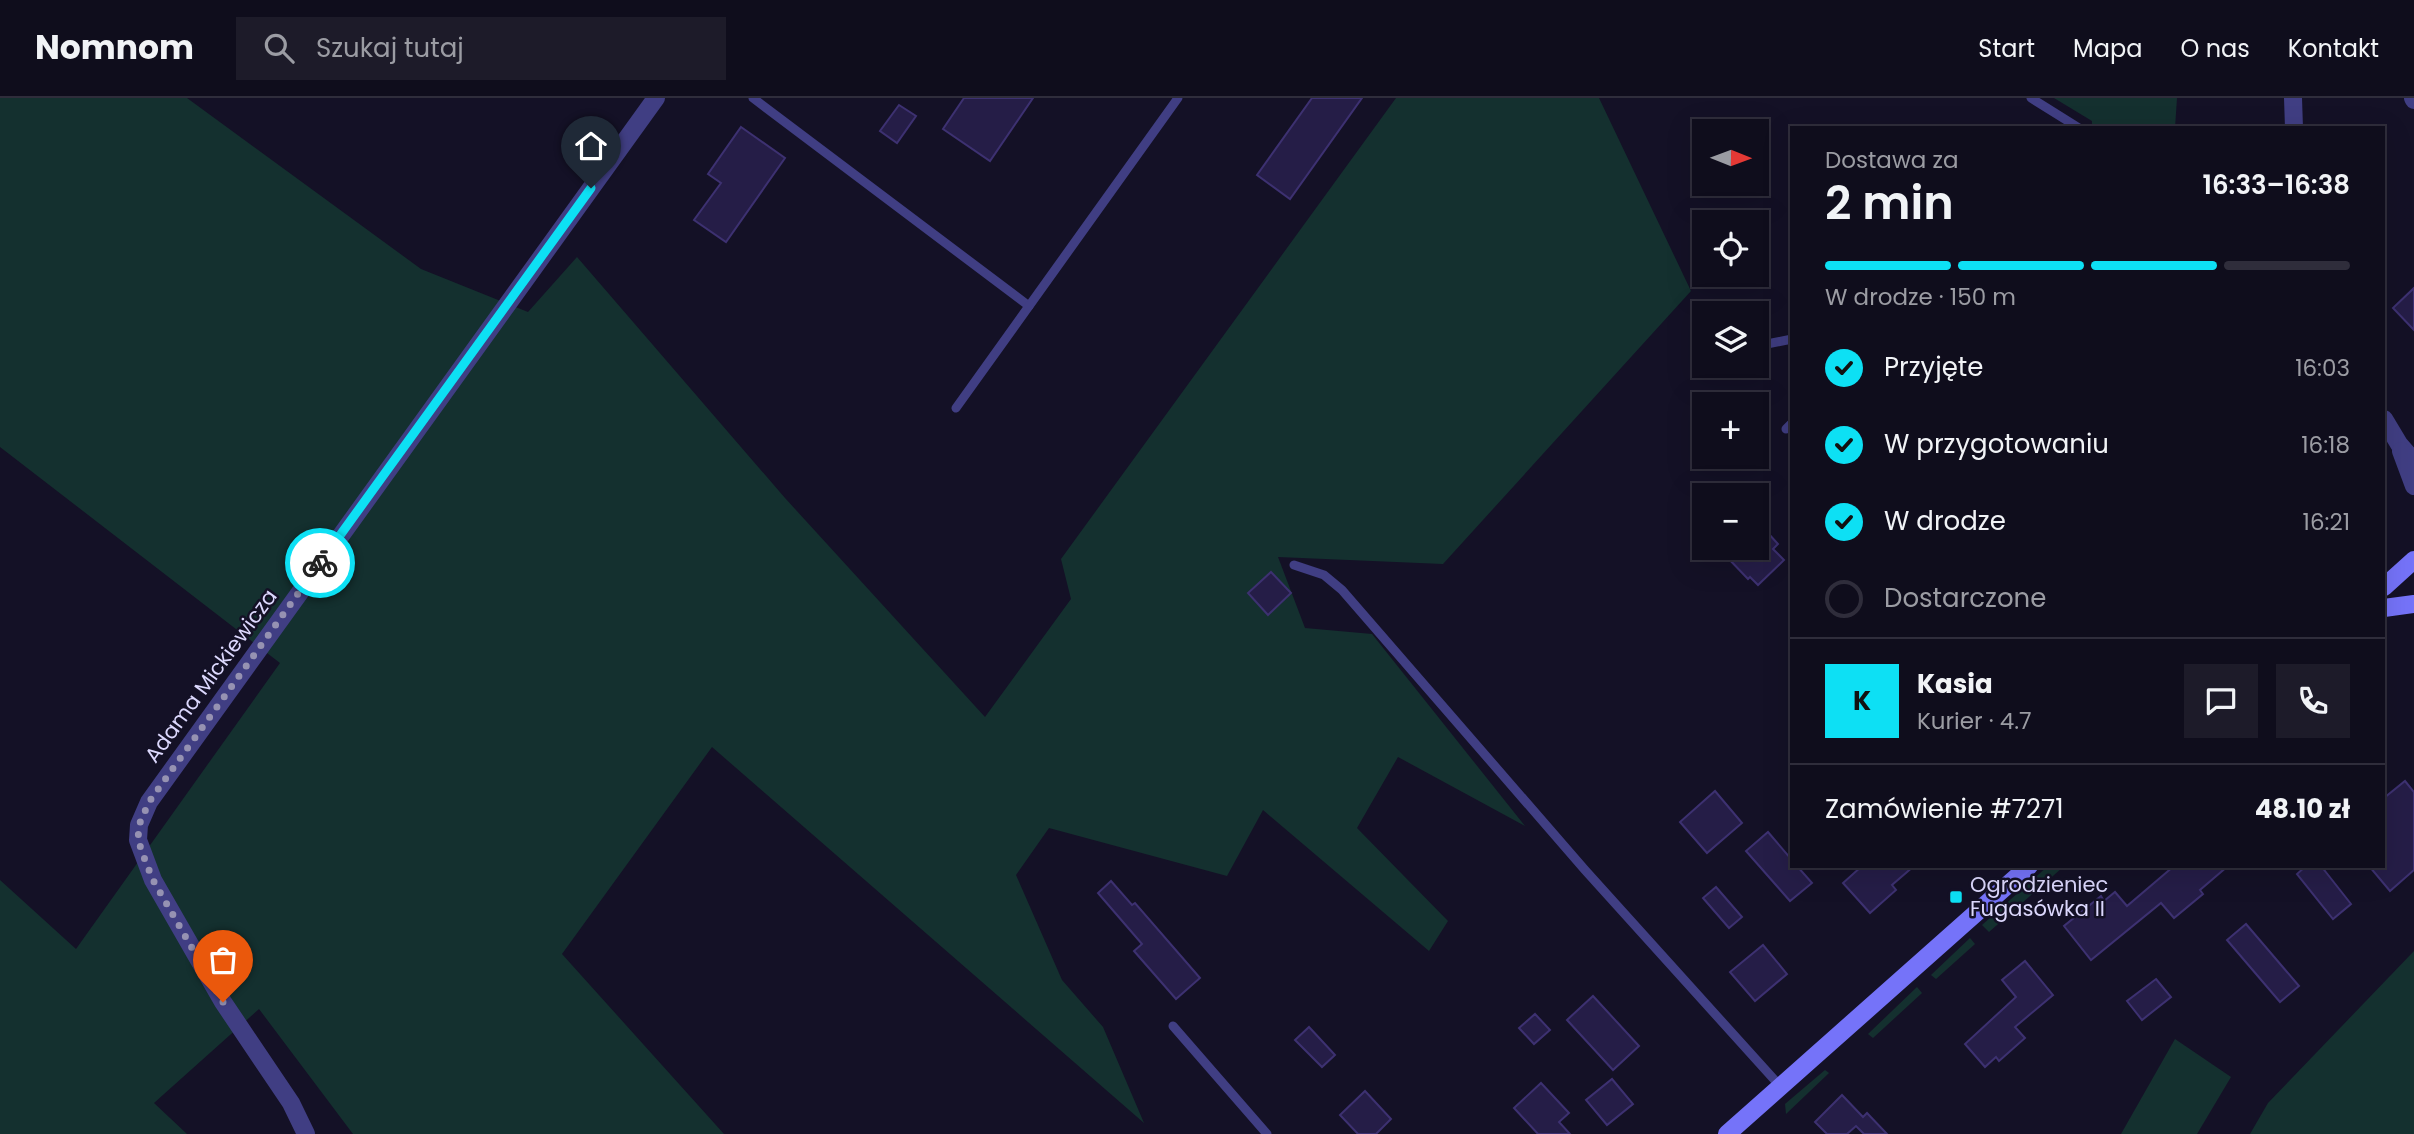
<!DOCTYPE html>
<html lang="pl">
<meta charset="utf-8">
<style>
body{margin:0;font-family:Poppins,sans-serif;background:#1d1b29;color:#f1f3f6;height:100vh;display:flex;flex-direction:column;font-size:26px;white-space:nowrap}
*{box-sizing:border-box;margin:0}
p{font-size:23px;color:#9b9ca3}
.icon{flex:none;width:38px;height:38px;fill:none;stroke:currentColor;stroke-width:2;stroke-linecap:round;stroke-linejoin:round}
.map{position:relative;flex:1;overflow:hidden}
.drawer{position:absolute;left:1790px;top:28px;width:595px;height:742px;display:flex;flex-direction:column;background:#0f0d1c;border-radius:0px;box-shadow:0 7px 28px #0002,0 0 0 2px #2f2d3b}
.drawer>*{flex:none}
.needle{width:46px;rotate:91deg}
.fabs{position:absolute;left:1692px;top:21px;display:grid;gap:14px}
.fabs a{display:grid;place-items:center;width:77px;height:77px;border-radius:0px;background:#0f0d1c;box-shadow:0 7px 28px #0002,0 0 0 2px #2f2d3b;font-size:35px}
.pin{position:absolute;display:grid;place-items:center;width:60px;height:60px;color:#fff;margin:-72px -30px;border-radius:50% 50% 50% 0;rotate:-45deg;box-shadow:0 0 7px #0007}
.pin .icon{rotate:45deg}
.courier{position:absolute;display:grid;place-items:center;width:70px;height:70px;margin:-35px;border:5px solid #0de0f4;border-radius:50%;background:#fff;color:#222;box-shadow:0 2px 9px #0007}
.headline em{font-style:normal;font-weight:600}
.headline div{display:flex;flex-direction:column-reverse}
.headline{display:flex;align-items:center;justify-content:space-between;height:119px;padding:0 35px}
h1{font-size:46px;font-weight:600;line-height:52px}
.bar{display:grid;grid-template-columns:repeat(4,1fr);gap:10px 7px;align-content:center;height:84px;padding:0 35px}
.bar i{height:9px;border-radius:5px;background:#2f2d3b}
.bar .on{background:#0de0f4}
.bar p{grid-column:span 4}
.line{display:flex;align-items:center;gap:18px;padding:0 35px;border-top:2px solid #2f2d3b}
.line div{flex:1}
.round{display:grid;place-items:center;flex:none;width:74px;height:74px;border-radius:0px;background:#1d1b29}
ol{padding:0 35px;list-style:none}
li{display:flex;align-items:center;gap:21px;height:77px}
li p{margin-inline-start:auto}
li .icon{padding:7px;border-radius:50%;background:#0de0f4;color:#111;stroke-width:4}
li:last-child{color:#9b9ca3}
li i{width:38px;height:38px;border:4px solid #2f2d3b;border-radius:50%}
header{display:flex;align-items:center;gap:42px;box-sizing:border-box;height:98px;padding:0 35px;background:#0f0d1c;border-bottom:2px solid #2f2d3b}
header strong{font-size:33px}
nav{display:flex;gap:38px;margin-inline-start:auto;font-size:24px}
.search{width:490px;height:63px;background:#1d1b29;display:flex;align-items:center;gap:18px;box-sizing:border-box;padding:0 24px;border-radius:0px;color:#9b9ca3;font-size:26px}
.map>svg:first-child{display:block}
.green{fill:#14302f}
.building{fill:#251d47;stroke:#3d3171;stroke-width:2}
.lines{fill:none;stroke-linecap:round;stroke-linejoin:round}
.service{stroke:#403e83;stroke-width:9}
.minor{stroke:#403e83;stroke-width:18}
.secondary{stroke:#7573f9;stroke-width:18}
.done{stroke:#9692b2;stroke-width:7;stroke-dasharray:0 12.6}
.route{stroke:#0de0f4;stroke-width:9}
.poi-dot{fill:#0de0f4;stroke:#141126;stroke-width:2.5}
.labels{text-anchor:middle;stroke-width:5;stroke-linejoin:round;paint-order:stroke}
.street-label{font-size:21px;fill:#dcd8fd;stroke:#141126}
.poi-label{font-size:21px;fill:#dcd8fd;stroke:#141126;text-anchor:start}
</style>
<header>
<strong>Nomnom</strong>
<div class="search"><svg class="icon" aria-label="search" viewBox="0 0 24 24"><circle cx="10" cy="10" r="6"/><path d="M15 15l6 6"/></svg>Szukaj tutaj</div>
<nav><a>Start</a><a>Mapa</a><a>O nas</a><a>Kontakt</a></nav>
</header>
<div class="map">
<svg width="2414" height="1036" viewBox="0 0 2414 1036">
<rect width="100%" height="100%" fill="#141126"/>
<!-- green -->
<g class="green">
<polygon points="0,0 187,0 421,171 528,214 577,159 785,400 985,619 1071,501 1061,461 1396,0 1599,0 1691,193 1443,466 1278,459 1305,530 1372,536 1525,728 1398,659 1357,730 1448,823 1429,853 1263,712 1227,778 1049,730 1016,777 1062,882 1103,929 1144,1025 712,649 562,856 724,1036 353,1036 259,911 154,1005 187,1036 0,1036 0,782 76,851 280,565 0,349"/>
<polygon points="2054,0 2177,0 2175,30 2092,30 2092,23"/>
<polygon points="2048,768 2062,770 1989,834 1982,827"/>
<polygon points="1970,840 1975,846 1936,881 1931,877"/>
<polygon points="2414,853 2414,1036 2250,1036 2268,1005"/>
<polygon points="1917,889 1922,895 1873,940 1868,936"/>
<polygon points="2175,941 2231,979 2197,1036 2121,1036"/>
<polygon points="1825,972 1829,975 1786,1016 1785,1006"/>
</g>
<!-- building -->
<g class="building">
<polygon points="964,0 1033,0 990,63 943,31"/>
<polygon points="1312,0 1362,0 1290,101 1257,77"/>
<polygon points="899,7 916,18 897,45 880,33"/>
<polygon points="741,29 785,60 726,144 694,122 721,85 708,76"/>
<polygon points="2414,190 2414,232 2393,210"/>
<polygon points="1757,423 1778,446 1773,451 1784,462 1758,487 1750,479 1748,481 1726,458 1736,450 1757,450"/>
<polygon points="1271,474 1291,495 1268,517 1248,495"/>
<polygon points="2405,683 2414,694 2414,772 2390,793 2369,768 2384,768 2384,700"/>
<polygon points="1715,693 1742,725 1707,755 1680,724"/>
<polygon points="1768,734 1792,762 1792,768 1797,768 1812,785 1790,803 1746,753"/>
<polygon points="1862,768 1914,768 1892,787 1896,792 1870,815 1843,785"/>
<polygon points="2174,768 2228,768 2200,792 2203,796 2174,820 2161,805 2091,862 2064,828 2101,798 2104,803 2115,794 2127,808"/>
<polygon points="2306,768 2321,768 2351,806 2333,821 2297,776"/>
<polygon points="1111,783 1132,807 1135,805 1200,880 1176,901 1134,853 1142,846 1098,795"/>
<polygon points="1716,789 1742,819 1729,830 1703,800"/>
<polygon points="2246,826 2299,888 2280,904 2227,842"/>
<polygon points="1763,847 1787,876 1755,903 1730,874"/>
<polygon points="2025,863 2053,897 2015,929 2025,940 1999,963 1996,959 1985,969 1965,946 2016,899 2002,882"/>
<polygon points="2156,881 2171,899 2142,922 2127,903"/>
<polygon points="1593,898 1639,948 1613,972 1567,922"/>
<polygon points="1535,916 1550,932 1534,946 1519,930"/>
<polygon points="1309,929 1335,957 1322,969 1295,942"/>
<polygon points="1612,981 1633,1006 1607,1027 1586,1002"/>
<polygon points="1541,985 1569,1015 1559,1024 1570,1036 1538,1036 1514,1010"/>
<polygon points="1365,993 1391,1021 1376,1036 1358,1036 1340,1017"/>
<polygon points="1842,997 1863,1019 1867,1015 1887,1036 1864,1036 1856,1028 1847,1036 1827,1036 1815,1024"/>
</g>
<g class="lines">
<!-- service -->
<g class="service">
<polyline points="753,0 1029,208"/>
<polyline points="2031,0 2079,30"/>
<polyline points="1757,248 1792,241"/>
<polyline points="956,310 1178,0"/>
<polyline points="1786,331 1792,325"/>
<polyline points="1294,467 1324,477 1342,492 1585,772 1780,988"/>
<polyline points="1173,928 1267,1036"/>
</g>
<!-- minor -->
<g class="minor">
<polyline points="2293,0 2294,30"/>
<polyline points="2413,0 2414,2"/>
<polyline points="2384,321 2399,346 2414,363"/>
<polyline points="2401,353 2414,388"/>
<polyline points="306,1036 291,1005 223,904 153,782 138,742 139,727 149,704 656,0"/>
</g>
<!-- secondary -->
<g class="secondary">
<polyline points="2384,489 2414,462"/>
<polyline points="2384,510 2414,506"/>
<polyline points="1727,1036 2029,768"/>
</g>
</g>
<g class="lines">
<!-- done -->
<polyline class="done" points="223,904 153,782 145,762 138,742 139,727 149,704 320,465"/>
<!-- route -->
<polyline class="route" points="320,465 591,90"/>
</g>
<!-- markers -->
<rect class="poi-dot" x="1949" y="792" width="14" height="14" rx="3.5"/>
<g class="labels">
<!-- street labels -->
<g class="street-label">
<text transform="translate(211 578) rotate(-54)" y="7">Adama Mickiewicza</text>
</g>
<!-- poi labels -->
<g class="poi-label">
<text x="1970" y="794">Ogrodzieniec<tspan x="1970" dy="24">Fugasówka II</tspan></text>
</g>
</g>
</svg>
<div class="fabs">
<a><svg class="needle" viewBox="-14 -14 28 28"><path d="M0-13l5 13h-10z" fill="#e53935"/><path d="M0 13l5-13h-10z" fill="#9b9ca3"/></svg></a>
<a><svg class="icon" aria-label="locate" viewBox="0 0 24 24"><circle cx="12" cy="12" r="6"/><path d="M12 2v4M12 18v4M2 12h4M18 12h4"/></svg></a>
<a><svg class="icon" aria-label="layers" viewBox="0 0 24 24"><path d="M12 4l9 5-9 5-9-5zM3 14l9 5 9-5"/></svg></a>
<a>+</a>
<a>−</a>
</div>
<div class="pin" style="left:223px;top:904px;background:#ea580c"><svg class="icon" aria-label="bag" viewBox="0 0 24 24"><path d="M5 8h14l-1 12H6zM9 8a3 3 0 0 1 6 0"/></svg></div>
<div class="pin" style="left:591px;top:90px;background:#1f2937"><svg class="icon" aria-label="home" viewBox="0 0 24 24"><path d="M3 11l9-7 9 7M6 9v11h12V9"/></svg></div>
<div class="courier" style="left:320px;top:465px"><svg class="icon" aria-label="bike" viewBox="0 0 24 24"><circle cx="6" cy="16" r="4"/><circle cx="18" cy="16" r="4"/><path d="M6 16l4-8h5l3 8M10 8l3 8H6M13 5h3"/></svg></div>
<section class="drawer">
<div class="headline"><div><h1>2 min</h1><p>Dostawa za</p></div><em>16:33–16:38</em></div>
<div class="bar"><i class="on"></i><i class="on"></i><i class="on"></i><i></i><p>W drodze · 150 m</p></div>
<ol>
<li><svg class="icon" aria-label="check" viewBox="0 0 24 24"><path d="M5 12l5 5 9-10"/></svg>Przyjęte<p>16:03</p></li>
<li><svg class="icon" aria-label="check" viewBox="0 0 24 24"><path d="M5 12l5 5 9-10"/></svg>W przygotowaniu<p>16:18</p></li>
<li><svg class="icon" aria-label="check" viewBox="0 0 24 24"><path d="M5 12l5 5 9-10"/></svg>W drodze<p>16:21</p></li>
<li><i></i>Dostarczone</li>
</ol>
<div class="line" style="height:126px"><b class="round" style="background:#0de0f4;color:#111">K</b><div><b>Kasia</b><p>Kurier · 4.7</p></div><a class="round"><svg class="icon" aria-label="chat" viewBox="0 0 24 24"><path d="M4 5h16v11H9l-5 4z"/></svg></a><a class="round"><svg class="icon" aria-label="phone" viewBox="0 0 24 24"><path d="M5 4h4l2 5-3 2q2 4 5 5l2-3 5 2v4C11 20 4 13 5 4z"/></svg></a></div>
<div class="line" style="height:91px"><div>Zamówienie #7271</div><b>48.10 zł</b></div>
</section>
</div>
